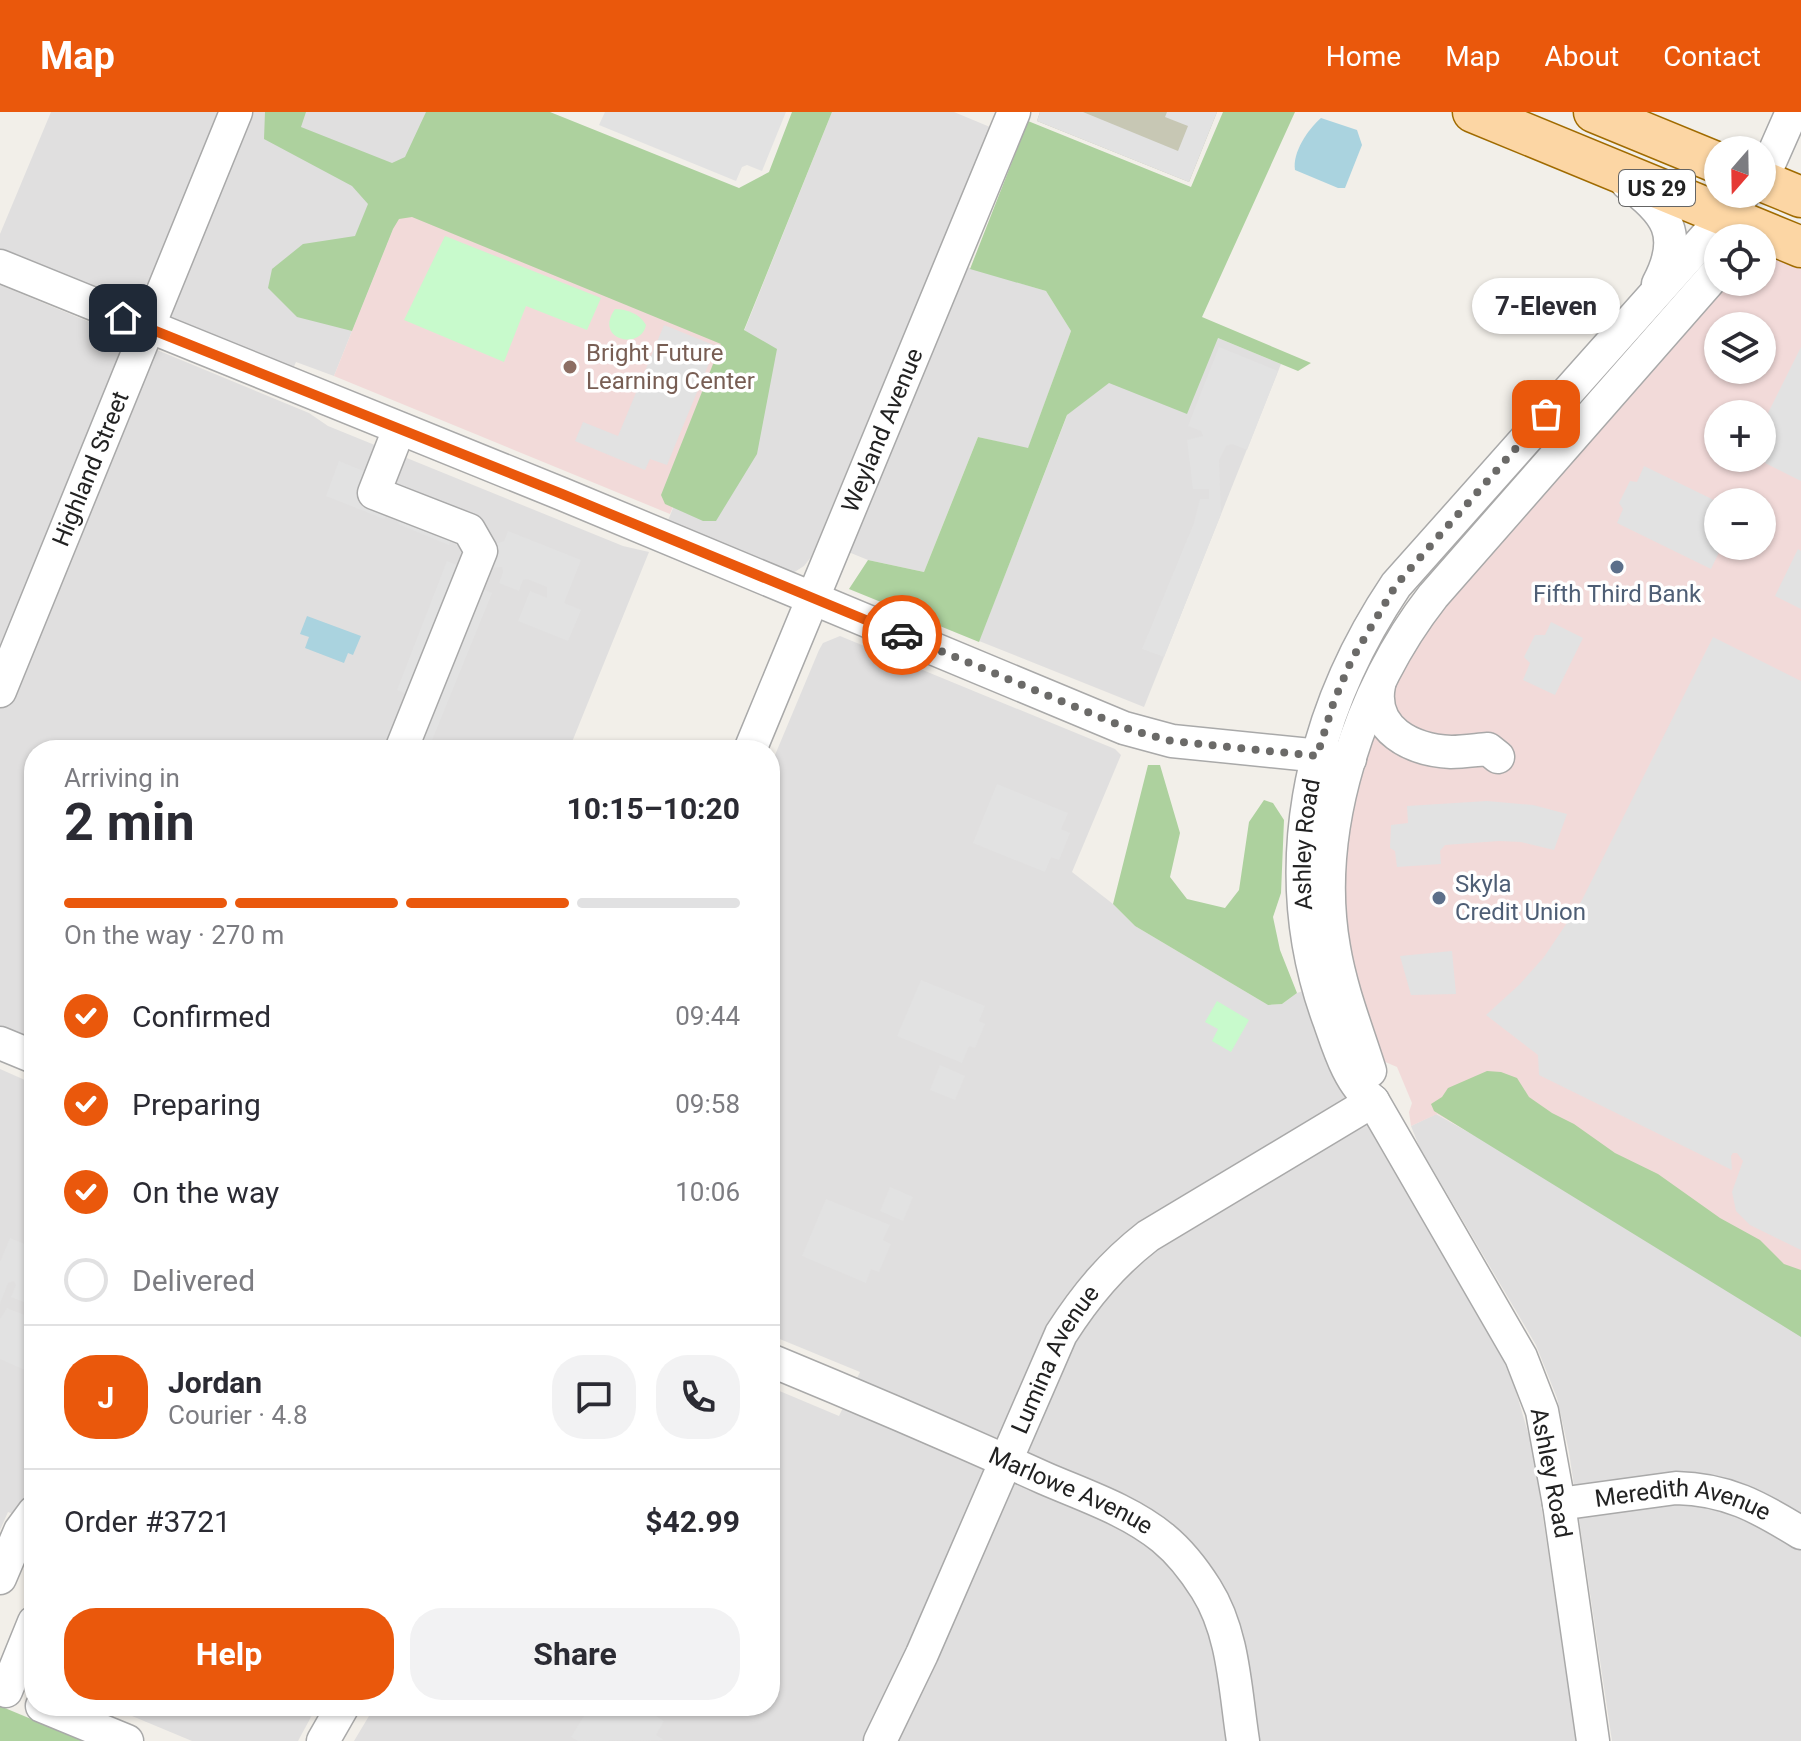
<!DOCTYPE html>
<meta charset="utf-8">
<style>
body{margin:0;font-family:Roboto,sans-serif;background:#f2f2f3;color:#2b2b33;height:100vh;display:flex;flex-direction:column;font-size:30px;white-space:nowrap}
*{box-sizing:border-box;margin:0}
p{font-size:26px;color:#7c7c81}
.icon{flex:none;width:44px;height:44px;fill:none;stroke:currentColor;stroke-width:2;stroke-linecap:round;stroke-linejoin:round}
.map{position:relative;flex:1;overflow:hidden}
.panel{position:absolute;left:24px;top:628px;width:756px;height:976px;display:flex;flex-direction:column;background:#fff;border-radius:32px;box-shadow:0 2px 6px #0004}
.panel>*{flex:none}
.needle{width:52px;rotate:200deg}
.tools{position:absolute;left:1704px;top:24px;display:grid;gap:16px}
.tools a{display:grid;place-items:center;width:72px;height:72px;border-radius:50%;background:#fff;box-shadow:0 2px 6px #0004;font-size:40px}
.pin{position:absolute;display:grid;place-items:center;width:68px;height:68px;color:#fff;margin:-34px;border-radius:16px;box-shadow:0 4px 12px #0006}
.courier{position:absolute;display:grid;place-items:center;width:80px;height:80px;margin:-40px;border:6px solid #ea580c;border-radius:50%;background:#fff;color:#222;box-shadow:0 2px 10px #0007}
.bubble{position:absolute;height:56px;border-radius:28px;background:#fff;box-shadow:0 2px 6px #0004;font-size:26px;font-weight:700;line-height:56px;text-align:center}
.head em{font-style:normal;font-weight:700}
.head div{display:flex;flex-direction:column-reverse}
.head{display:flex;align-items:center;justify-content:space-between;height:136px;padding:0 40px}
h1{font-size:52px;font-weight:700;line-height:60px}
.bar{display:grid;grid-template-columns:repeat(4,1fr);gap:12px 8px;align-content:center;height:96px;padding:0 40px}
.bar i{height:10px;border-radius:6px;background:#e1e1e2}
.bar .active{background:#ea580c}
.bar p{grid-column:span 4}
.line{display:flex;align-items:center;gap:20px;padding:0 40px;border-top:2px solid #e1e1e2}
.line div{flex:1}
.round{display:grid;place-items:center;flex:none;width:84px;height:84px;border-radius:32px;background:#f2f2f3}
ol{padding:0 40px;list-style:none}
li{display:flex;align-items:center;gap:24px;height:88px}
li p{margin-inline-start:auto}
li .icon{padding:8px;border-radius:50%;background:#ea580c;color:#fff;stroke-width:4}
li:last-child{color:#7c7c81}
li i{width:44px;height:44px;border:4px solid #e1e1e2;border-radius:50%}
.action{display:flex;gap:16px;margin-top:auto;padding:16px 40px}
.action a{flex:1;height:92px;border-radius:32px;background:#ea580c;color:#fff;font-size:32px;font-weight:700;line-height:92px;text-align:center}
.action a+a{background:#f2f2f3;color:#2b2b33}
header{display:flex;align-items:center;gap:48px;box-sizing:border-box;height:112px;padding:0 40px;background:#ea580c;color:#fff}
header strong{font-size:38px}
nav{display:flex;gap:44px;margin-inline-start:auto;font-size:28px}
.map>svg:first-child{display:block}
.residential{fill:#e0dfdf}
.commercial{fill:#f2dad9;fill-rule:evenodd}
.construction{fill:#c7c7b4}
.forest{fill:#add19e}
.park{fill:#c8facc}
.parking{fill:#e2e2e2}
.water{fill:#aad3df}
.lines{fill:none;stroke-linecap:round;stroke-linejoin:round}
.minor-casing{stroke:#a9a9a9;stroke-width:35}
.major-casing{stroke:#a06b00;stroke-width:43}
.minor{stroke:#fff;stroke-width:32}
.major{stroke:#fcd6a4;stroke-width:40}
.done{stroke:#6b6a68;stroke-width:8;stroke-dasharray:0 14.4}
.route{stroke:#ea580c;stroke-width:10}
.education-dot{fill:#8d6e63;stroke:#fff;stroke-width:3}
.service-dot{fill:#5c6f8a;stroke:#fff;stroke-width:3}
.labels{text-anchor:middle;stroke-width:7;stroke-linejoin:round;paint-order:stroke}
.shield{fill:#fff;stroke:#646464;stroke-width:2}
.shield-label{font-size:22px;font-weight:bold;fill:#222}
.education-label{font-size:24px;fill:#785e54;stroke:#fff;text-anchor:start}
.street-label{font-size:24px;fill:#222;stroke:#fff}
.service-label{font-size:24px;fill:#4e5e75;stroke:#fff}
</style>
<header>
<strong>Map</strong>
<nav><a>Home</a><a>Map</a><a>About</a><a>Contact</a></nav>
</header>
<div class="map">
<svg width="1801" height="1629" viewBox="0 0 1801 1629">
<rect width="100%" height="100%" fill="#f2efe9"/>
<!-- residential -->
<g class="residential">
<polygon points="51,0 440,0 334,264 296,250 292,259 0,138 0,122"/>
<polygon points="832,0 954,0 990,15 811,445 804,454 793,461 667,411"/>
<polygon points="963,154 1046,179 1071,219 1028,337 978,325 924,460 868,448 846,439"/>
<polygon points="0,173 309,301 328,314 623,434 649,440 572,630 590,638 34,638 34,929 0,916"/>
<polygon points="1218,226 1281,252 1144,595 979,529 1086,255"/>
<polygon points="840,524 1115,637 1121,643 1072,760 1113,792 1135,814 1268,893 1282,892 1297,881 1306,878 1330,941 1375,1027 1504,1250 1515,1276 1533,1338 1576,1629 354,1629 375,1594 770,1594 770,1275 839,1304 860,1260 770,1223 770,655 819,538 823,531"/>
<polygon points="0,957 34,972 34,1410 8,1400 0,1418"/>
<polygon points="1436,1002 1561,1072 1801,1219 1801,1629 1612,1629 1569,1340 1557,1286 1536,1233 1419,1034 1411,1014"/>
<polygon points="108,1594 317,1594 298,1629 192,1629"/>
</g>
<!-- commercial -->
<g class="commercial">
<polygon points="403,92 739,230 670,402 334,264"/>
<path d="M 1762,144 L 1775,145 L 1801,155 L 1801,1219 L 1561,1072 L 1437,1002 L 1411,1014 L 1409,1000 L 1412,991 L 1397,955 L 1383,949 L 1375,937 L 1343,823 L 1347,700 L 1390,575 L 1428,511 L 1730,170 L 1762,170 ZM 1718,214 L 1762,214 L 1762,258 L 1718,258 ZM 1718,302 L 1762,302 L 1762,346 L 1718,346 ZM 1718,390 L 1762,390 L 1762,434 L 1718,434 Z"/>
</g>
<!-- construction -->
<polygon class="construction" points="1040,0 1217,0 1189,70 1037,9"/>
<!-- forest -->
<g class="forest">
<polygon points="265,0 306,0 301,15 392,51 405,45 426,0 550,0 739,76 769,60 792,0 832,0 744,218 777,237 757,342 716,409 703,409 665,392 661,383 721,232 412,105 399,107 393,117 352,219 297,205 268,176 272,157 303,132 355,124 368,92 352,74 264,27"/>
<polygon points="1223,0 1295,0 1202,205 1311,251 1298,259 1218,226 1187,302 1109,271 1067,303 979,530 849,477 868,448 924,460 978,325 1028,336 1071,219 1046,179 970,157 1028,9 1191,75"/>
<polygon points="1148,653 1160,653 1180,721 1170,765 1187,787 1225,796 1239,778 1249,710 1264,688 1273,691 1284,708 1281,781 1273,805 1280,838 1297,881 1282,892 1268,893 1135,814 1113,792"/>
<polygon points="1487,959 1501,960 1517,966 1529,985 1552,1001 1574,1012 1615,1041 1658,1062 1720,1106 1760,1128 1784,1152 1801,1158 1801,1225 1434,999 1431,992 1442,985 1448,976"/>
<polygon points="0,1594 84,1629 0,1629"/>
</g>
<!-- park -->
<g class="park">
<polygon points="445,124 601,186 587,218 526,194 504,250 404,208"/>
<path d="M 615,197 C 627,197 640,202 646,213 C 641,239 593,228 615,197 Z"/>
<polygon points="1217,889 1249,908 1231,940 1212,929 1218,917 1205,910"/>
</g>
<!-- parking -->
<g class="parking">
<polygon points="605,0 786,0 762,59 747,53 742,55 736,69 599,13"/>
<polygon points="1040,0 1083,0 1178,39 1188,14 1165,5 1167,0 1217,0 1189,70 1037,9"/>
<polygon points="664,213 716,234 667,353 650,347 645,358 575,329 583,310 618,324"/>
<polygon points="1219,235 1278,259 1247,338 1232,332 1226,334 1219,348 1221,402 1164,545 1142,537 1194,411 1200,387 1209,387 1209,377 1193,377 1187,328 1203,324 1201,319 1188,314"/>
<polygon points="1801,235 1801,369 1765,351 1767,346 1762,339 1762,313"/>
<polygon points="339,349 461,399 495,432 504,429 508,419 581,448 564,491 581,498 568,529 518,509 530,479 547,486 547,475 527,467 523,468 519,479 499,471 503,460 502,455 488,456 480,476 492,481 428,638 388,638 409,583 397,578 447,449 462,455 468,439 454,420 449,433 398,412 402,400 389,396 384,407 326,384"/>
<polygon points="1644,354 1718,390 1718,434 1722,434 1711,457 1617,411 1623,397 1619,391 1630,369 1637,370"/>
<polygon points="1798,437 1801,439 1801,497 1775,484"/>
<polygon points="1551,510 1583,526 1555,583 1523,568 1530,551 1524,545 1535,523 1545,523"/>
<polygon points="1713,525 1801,569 1801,1138 1750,1113 1736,1099 1732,1080 1743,1049 1737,1041 1733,1041 1731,1044 1732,1058 1539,963 1538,943 1486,903 1519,873 1544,845 1581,790"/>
<polygon points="997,672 1068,701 1061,717 1070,721 1059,748 1051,745 1045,760 973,731"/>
<polygon points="1487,689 1533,693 1567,702 1554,738 1521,730 1499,729 1445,733 1440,739 1441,752 1397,755 1395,739 1390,736 1391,713 1408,711 1407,694"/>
<polygon points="1452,839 1456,882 1411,883 1400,844"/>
<polygon points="921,868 985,894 979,909 985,912 975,936 969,934 962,951 897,924"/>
<polygon points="940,953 965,964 955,988 930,978"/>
<polygon points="890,1075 913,1085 903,1109 880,1099"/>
<polygon points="826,1087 890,1113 883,1128 891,1132 879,1160 871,1157 866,1171 802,1144"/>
<polygon points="10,1126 34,1136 34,1194 11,1185 16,1173 14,1169 8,1171 0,1192 0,1150"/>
<polygon points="7,1196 34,1207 34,1262 0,1247 0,1207"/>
<polygon points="590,1594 640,1594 664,1609 656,1623 664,1628 578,1629 571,1625"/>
</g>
<!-- water -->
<g class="water">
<path d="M 1321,6 L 1357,18 L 1362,33 L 1345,76 L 1338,76 L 1295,58 C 1292,41 1308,17 1321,6 Z"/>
<polygon points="307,504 361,524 353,543 348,541 344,551 305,536 309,525 300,522"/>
</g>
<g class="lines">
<!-- minor casing -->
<g class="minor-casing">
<g id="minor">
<polyline points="1762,68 1792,0"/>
<path d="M 1627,71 C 1667,100 1684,123 1658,172"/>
<polyline points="0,154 562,382 1124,616 1172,629 1350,647"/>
<polyline points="399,317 374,381 469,418 481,439 401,638"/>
<path d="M 1379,573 C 1370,618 1412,638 1451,640 C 1463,640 1476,638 1488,637 L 1498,645"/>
<path id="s1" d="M 0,579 L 236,0"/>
<path id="s2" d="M 750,638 L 1014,0"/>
<polyline points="0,931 34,945"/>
<path d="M 1370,959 C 1357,918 1341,878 1334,836 C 1313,718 1360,577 1433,484 L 1718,159"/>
<path id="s3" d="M 770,1248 C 862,1286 953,1325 1044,1366 C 1083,1383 1129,1398 1163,1426 C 1180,1440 1194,1458 1206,1477 C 1234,1521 1235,1578 1243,1629"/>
<path id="s4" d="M 1559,1392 L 1676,1376 C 1727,1377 1759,1395 1801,1421"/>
<polyline points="0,1466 20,1419 34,1400"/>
<polyline points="6,1579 34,1510"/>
<polyline points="42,1594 127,1629"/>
<polyline points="323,1629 343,1594"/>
<path id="s5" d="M 880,1629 L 922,1542 L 1061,1222 C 1086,1183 1112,1152 1148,1124 L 1373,989"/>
<path id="s6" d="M 1593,1629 L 1559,1392 L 1542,1299 L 1521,1245 L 1373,989 C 1350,973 1339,937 1330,911 C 1274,761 1308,604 1396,473 L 1744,82"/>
</g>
</g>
<!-- major casing -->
<g class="major-casing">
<g id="major">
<polyline points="1473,0 1801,135"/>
<polyline points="1594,0 1718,51"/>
<polyline points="1762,69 1801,85"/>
</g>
</g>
<!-- minor -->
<use href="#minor" class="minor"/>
<!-- major -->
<use href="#major" class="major"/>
</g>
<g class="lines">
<!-- done -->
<polyline class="done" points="902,523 1131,618 1172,629 1317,644 1334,589 1352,547 1396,473 1546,302"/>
<!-- route -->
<polyline class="route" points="123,206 562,382 902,523"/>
</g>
<!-- markers -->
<circle class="education-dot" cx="570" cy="255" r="8"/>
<g class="service-dot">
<circle cx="1617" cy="455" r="8"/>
<circle cx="1439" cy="786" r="8"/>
</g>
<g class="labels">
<!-- shield labels -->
<rect class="shield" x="1619" y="58" width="76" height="36" rx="6"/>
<g class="shield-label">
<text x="1657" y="84">US 29</text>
</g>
<!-- education labels -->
<g class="education-label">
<text x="586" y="249">Bright Future<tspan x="586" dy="28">Learning Center</tspan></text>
</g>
<!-- street labels -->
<g class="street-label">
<text dy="8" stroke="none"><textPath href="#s2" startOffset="346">Weyland Avenue</textPath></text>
<text dy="8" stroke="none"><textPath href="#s1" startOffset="240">Highland Street</textPath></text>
<text dy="8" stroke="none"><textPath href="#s6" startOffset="960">Ashley Road</textPath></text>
<text dy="8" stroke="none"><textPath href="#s5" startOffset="420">Lumina Avenue</textPath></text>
<text transform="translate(1551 1361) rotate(79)" y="8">Ashley Road</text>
<text dy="8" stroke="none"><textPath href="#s3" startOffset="328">Marlowe Avenue</textPath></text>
<text dy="8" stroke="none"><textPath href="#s4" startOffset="126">Meredith Avenue</textPath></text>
</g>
<!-- service labels -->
<g class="service-label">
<text x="1617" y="490">Fifth Third Bank</text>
<text x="1455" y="780" text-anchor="start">Skyla<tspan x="1455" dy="28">Credit Union</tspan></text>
</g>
</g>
</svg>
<div class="tools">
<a><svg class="needle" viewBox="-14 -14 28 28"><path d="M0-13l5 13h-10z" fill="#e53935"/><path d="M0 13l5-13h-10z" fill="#7c7c81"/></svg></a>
<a><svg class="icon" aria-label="locate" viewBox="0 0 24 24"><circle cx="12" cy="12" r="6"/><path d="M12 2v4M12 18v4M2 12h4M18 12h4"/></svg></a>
<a><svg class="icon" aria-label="layers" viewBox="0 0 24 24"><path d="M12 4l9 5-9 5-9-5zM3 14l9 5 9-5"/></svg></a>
<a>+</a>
<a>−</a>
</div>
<div class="pin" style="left:1546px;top:302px;background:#ea580c"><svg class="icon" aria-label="bag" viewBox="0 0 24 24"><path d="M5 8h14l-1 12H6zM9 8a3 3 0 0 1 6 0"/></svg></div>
<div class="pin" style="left:123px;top:206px;background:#1f2937"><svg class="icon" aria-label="home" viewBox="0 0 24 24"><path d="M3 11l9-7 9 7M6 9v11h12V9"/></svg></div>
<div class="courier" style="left:902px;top:523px"><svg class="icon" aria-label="car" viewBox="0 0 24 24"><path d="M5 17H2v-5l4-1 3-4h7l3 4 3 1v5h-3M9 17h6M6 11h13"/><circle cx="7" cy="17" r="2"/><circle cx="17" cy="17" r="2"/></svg></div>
<div class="bubble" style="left:1472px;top:166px;width:148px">7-Eleven</div>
<section class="panel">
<div class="head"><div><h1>2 min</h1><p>Arriving in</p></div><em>10:15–10:20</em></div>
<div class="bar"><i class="active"></i><i class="active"></i><i class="active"></i><i></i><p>On the way · 270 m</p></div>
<ol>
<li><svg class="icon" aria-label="check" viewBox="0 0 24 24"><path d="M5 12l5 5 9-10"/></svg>Confirmed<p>09:44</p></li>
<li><svg class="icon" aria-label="check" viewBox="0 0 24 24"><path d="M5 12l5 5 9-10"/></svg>Preparing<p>09:58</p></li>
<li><svg class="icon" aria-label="check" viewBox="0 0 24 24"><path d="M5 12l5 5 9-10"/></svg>On the way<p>10:06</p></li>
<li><i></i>Delivered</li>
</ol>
<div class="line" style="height:144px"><b class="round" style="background:#ea580c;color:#fff">J</b><div><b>Jordan</b><p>Courier · 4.8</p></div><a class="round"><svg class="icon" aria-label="chat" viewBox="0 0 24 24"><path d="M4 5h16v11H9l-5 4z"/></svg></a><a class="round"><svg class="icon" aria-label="phone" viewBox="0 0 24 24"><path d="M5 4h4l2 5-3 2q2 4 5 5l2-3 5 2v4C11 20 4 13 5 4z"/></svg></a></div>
<div class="line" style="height:104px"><div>Order #3721</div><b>$42.99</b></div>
<div class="action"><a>Help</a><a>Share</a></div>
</section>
</div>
